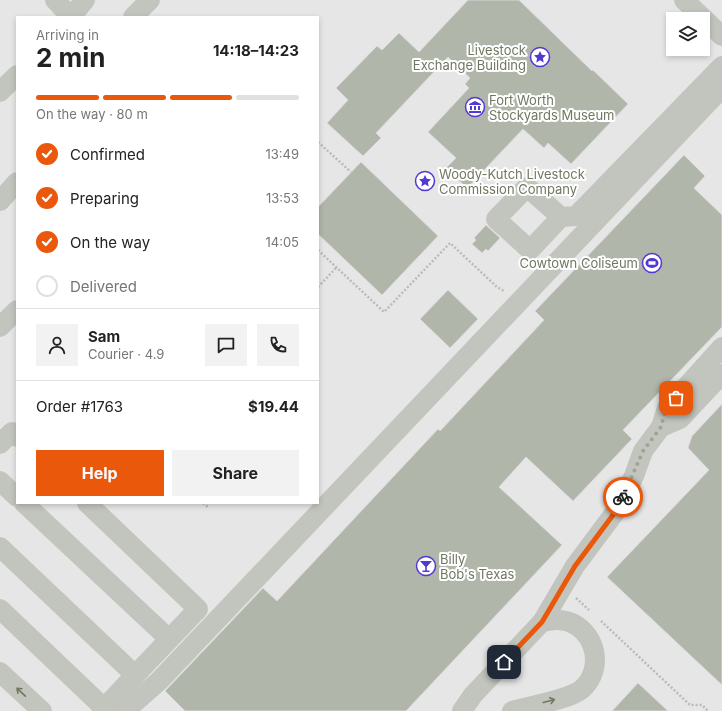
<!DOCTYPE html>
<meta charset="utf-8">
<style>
body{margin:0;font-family:Inter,sans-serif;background:#f2f2f2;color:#222;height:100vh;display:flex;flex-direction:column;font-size:15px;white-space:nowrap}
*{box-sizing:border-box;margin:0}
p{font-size:13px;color:#767676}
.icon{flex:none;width:22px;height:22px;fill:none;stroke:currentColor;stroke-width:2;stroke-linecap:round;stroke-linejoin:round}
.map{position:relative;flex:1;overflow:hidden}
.sheet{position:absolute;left:16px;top:16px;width:303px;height:488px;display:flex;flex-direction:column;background:#fff;border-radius:0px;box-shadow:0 2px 6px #0003}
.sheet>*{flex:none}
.fabs{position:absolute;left:666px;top:12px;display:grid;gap:8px}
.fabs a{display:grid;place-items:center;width:44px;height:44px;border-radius:0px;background:#fff;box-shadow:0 2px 6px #0003;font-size:20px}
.pin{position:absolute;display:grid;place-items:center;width:34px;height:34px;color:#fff;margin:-17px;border-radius:8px;box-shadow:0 2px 6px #0006}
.courier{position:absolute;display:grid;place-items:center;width:40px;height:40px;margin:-20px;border:3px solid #ea580c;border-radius:50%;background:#fff;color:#222;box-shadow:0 1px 5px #0007}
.summary em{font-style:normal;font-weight:700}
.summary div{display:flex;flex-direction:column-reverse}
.summary{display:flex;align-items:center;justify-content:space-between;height:68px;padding:0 20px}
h1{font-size:26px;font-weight:700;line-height:30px}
.bar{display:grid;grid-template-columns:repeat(4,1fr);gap:6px 4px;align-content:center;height:48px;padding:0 20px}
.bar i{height:5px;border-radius:3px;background:#e0e0e0}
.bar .on{background:#ea580c}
.bar p{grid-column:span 4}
.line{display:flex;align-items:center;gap:10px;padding:0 20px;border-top:1px solid #e0e0e0}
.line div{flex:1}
.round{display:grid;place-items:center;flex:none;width:42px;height:42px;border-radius:0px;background:#f2f2f2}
ol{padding:0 20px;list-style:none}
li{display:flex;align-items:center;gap:12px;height:44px}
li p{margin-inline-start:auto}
li .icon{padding:4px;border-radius:50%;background:#ea580c;color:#fff;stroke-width:4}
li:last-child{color:#767676}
li i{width:22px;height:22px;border:2px solid #e0e0e0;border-radius:50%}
.cta{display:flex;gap:8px;margin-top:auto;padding:8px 20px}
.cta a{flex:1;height:46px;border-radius:0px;background:#ea580c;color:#fff;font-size:16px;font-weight:700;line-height:46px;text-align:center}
.cta a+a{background:#f2f2f2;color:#222}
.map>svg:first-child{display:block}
.built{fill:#e7e6e6;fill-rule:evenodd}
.building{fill:#b1b6aa;stroke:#dad8da}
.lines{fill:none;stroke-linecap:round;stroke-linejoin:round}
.path{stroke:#babcb6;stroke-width:2.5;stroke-dasharray:2 2;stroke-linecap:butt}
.minor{stroke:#c2c5bd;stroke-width:20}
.oneway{stroke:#707861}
.done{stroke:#a0a496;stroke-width:4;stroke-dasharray:0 7.2}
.route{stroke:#ea580c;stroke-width:5}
.labels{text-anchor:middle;stroke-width:4;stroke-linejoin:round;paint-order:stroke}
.poi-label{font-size:13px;fill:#707861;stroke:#fff;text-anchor:start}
</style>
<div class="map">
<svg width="722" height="711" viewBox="0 0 722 711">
<rect width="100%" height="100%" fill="#f8f6f8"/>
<!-- built -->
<path class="built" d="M 0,0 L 722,0 L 722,711 L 0,711 ZM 17,17 L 318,17 L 318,503 L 17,503 ZM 673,19 L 703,19 L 703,49 L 673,49 Z"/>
<!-- building -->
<g class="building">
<polygon points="468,0 519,0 592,71 593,70 628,104 571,164 548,143 544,148 523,129 467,188 446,168 456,158 428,132 469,88 465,84 470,78 448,57 376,133 381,138 363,156 327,123 348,100 336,88 377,46 382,50 399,33 419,52"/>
<polygon points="684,155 705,176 694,188 722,215 722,327 623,430 632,439 573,501 526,457 499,487 562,545 406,711 185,711 165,691 263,588 277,601 438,429 440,431 544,320 535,311"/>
<polygon points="361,162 438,236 382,295 318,234 318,207"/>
<polygon points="486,225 500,238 488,251 486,249 482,253 472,244 476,240 474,238"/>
<polygon points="448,290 478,319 450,348 420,319"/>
<polygon points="722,404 722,685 607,577 709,470 688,448 692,436"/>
<polygon points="638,683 668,711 612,711"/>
</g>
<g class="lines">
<!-- path -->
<g class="path">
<polyline points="318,142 351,172"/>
<polyline points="318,250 384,312 450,243 497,287 504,291"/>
<polyline points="318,287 337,267"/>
<polyline points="203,503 208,507"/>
<polyline points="576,598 589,610"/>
<polyline points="601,621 690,705 702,705 708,711"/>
</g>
<!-- minor -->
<g class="minor">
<polyline points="55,0 70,16"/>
<polyline points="684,0 722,36"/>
<polyline points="71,17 85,0"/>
<polyline points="133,17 150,0"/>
<polyline points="0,92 17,75"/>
<polyline points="0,201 17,182"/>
<polyline points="561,217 527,187 496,219 530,250 561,217 576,216 722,66"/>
<polyline points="0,327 17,310"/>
<polyline points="661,427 680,419 722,374"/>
<polyline points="0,444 12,432 17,437"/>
<polyline points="0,481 17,497"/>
<polyline points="24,503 169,639"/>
<polyline points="0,547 135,675"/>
<polyline points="0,609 104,708 198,609 87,503"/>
<polyline points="0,672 42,711"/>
<polyline points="125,711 159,681 722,88"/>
<polyline points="462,711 473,695 542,622 575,566 616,511 634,476 643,451 661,427 667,408 722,347"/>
<path d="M 512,711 C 529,706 569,700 582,689 C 605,669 596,629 566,621 C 558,619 550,620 542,622"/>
</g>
</g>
<!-- one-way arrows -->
<defs><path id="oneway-shaft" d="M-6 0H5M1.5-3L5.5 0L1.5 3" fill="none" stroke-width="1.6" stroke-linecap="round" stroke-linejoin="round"/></defs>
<g class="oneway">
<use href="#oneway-shaft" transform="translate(21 692) rotate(-137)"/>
<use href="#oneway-shaft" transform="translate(549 701) rotate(-15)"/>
</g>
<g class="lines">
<!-- done -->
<polyline class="done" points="623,497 643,451 661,427 666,408 676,398"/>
<!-- route -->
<polyline class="route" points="504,662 542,622 575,566 616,511 623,497"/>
</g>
<!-- icons -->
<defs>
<g id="sight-ring" transform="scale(1)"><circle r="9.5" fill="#fff" stroke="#5239d4" stroke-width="1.5"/><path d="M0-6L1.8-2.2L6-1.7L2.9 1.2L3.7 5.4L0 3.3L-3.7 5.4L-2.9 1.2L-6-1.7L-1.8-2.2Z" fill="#5239d4"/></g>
<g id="museum-ring" transform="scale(1)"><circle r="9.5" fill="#fff" stroke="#5239d4" stroke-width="1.5"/><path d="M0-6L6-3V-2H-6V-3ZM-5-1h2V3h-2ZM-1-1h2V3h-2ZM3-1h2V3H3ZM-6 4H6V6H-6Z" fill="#5239d4"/></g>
<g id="stadium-ring" transform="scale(1)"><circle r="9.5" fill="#fff" stroke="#5239d4" stroke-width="1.5"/><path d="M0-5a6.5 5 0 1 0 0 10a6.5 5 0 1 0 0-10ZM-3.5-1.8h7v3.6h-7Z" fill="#5239d4"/></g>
<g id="bar-ring" transform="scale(1)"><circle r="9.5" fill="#fff" stroke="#5239d4" stroke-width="1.5"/><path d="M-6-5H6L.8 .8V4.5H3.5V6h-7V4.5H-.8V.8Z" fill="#5239d4"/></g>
</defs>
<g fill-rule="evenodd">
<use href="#sight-ring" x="540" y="57"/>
<use href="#museum-ring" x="475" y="107"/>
<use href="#sight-ring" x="425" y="181"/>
<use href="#stadium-ring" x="652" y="263"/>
<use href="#bar-ring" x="426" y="566"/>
</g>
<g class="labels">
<!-- poi labels -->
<g class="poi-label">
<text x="526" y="55" text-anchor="end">Livestock<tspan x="526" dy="15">Exchange Building</tspan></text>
<text x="489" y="105">Fort Worth<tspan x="489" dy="15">Stockyards Museum</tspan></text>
<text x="439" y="179">Woody-Kutch Livestock<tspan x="439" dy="15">Commission Company</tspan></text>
<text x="638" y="268" text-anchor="end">Cowtown Coliseum</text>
<text x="440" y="564">Billy<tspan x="440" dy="15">Bob's Texas</tspan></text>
</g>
</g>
</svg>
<div class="fabs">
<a><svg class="icon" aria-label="layers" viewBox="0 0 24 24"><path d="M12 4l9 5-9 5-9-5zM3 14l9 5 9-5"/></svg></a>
</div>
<div class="pin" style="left:676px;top:398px;background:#ea580c"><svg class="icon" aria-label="bag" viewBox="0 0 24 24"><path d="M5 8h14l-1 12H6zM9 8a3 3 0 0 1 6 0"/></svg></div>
<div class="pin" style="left:504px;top:662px;background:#1f2937"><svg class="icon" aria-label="home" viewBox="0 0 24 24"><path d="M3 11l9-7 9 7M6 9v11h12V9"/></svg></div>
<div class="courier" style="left:623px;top:497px"><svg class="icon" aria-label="bike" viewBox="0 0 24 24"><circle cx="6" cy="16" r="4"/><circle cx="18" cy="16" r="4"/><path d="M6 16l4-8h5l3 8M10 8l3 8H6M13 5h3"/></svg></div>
<section class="sheet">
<div class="summary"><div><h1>2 min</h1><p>Arriving in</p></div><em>14:18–14:23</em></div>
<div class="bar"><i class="on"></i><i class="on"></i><i class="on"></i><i></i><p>On the way · 80 m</p></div>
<ol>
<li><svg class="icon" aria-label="check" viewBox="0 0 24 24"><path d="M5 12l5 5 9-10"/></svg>Confirmed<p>13:49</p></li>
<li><svg class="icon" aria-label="check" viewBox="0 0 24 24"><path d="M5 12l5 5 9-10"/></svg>Preparing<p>13:53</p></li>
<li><svg class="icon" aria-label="check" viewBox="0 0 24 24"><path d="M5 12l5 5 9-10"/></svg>On the way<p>14:05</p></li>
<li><i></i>Delivered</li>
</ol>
<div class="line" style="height:72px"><a class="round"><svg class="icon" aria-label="person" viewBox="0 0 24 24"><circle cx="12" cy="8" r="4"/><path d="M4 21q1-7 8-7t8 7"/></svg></a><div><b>Sam</b><p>Courier · 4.9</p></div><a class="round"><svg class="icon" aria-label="chat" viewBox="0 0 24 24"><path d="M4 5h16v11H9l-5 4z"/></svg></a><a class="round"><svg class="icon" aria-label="phone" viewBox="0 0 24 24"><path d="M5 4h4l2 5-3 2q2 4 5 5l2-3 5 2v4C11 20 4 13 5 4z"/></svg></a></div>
<div class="line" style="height:52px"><div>Order #1763</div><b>$19.44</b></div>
<div class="cta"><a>Help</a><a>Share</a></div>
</section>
</div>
